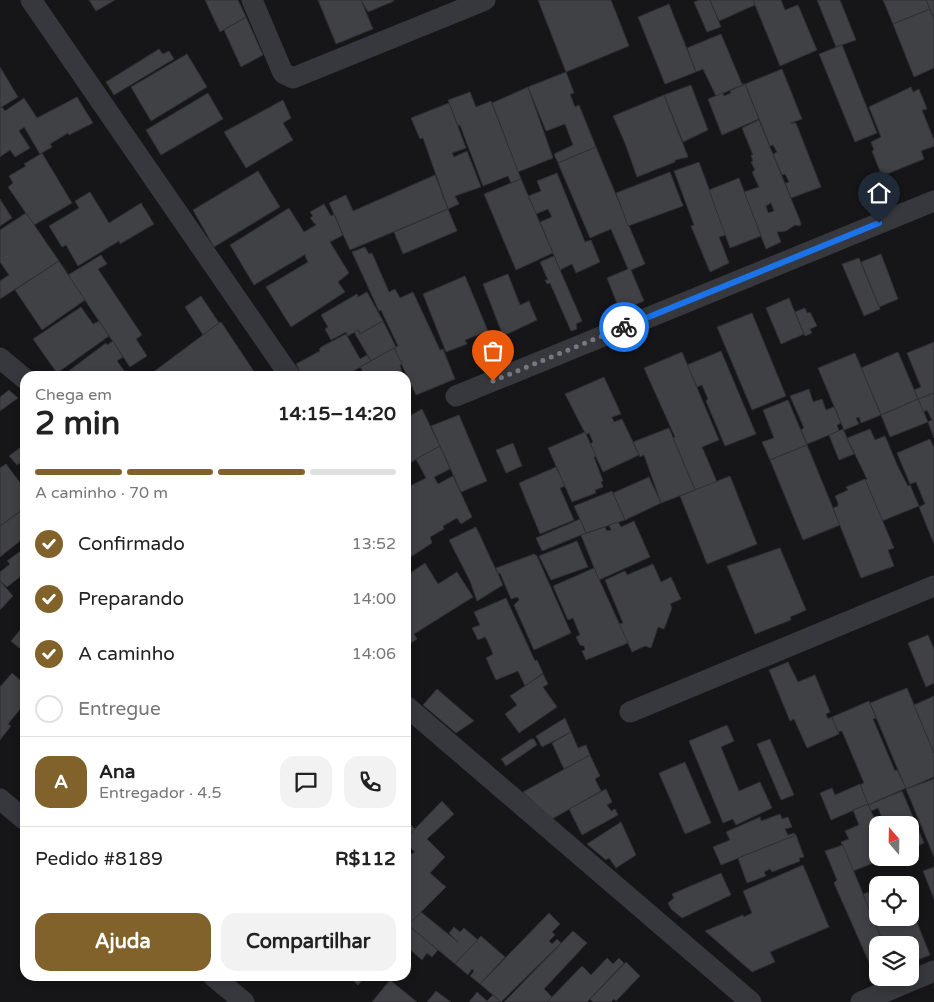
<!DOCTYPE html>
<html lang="pt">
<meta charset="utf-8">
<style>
body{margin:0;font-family:"Varela Round",sans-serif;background:#f2f2f2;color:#222;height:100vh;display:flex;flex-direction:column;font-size:19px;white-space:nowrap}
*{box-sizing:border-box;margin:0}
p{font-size:16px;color:#767676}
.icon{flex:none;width:28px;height:28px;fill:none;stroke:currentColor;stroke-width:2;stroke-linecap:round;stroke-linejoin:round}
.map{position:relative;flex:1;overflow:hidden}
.sheet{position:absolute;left:20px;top:371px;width:391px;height:610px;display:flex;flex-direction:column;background:#fff;border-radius:15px;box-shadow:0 2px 8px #0003}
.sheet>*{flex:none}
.needle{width:32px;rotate:340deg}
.controls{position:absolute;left:869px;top:816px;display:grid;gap:10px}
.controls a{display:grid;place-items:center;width:50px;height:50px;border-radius:10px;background:#fff;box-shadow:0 2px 8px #0003;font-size:25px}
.pin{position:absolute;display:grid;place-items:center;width:42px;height:42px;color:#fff;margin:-51px -21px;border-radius:50% 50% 50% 0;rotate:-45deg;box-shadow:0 0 5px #0007}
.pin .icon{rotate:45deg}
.courier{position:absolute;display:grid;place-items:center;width:50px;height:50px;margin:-25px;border:4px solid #1a73e8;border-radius:50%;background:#fff;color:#222;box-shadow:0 1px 6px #0007}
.head em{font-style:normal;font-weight:700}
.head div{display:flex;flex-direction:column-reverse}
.head{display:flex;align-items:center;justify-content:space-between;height:85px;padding:0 15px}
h1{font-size:32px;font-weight:700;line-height:38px}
.bar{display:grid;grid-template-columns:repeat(4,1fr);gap:8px 5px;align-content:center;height:60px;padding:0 15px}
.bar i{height:6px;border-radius:4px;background:#e0e0e0}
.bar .selected{background:#80622a}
.bar p{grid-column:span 4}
.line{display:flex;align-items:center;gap:12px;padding:0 15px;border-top:1px solid #e0e0e0}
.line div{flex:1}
.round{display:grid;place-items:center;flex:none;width:52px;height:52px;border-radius:15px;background:#f2f2f2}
ol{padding:0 15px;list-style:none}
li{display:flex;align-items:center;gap:15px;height:55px}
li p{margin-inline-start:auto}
li .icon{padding:5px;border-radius:50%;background:#80622a;color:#fff;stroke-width:4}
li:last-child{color:#767676}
li i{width:28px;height:28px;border:2px solid #e0e0e0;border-radius:50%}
.cta{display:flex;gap:10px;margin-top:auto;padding:10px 15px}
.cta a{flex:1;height:58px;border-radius:15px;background:#80622a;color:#fff;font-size:20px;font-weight:700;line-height:58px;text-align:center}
.cta a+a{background:#f2f2f2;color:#222}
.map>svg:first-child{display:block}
.building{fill:#404145;stroke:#303034;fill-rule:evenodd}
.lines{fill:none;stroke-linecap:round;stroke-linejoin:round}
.minor{stroke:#37383d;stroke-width:21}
.done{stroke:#757880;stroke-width:5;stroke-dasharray:0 9}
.route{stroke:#1a73e8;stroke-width:6}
</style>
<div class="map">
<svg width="934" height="1002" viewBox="0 0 934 1002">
<rect width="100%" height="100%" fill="#161618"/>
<!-- building -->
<g class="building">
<polygon points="89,0 115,0 96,11"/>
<polygon points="205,0 238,0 246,17 220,32"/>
<polygon points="318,0 361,0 373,29 336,44"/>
<polygon points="361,0 393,0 394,1 368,12"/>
<polygon points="538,0 611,0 629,46 566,72"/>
<polygon points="700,0 710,0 721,27 707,32 694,2"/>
<polygon points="710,0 753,0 755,5 719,21"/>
<polygon points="753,0 781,0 785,10 798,5 817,50 780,66"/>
<polygon points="817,0 840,0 856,40 836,47"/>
<polygon points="883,0 926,0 930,9 893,24"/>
<polygon points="926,0 934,0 934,19 930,9"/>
<polygon points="669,4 696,72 665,84 638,17"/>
<polygon points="930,9 934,19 934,68 914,77 893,24"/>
<polygon points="246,17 263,55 241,67 224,30"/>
<polygon points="721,34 742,84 745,84 716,96 703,69 696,72 687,48"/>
<polygon points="842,45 877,133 855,142 819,54"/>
<polygon points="159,49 163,54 169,51 174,59 114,95 106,82"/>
<polygon points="187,54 207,87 151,121 131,87"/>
<polygon points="0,67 18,97 0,108"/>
<polygon points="782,69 802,119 791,123 796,123 821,187 791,198 785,183 789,182 785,174 782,175 773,154 777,152 773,145 770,146 745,84"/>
<polygon points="566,72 574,93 570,94 575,107 579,105 596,147 558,163 554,154 573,145 565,124 546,131 528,87"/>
<polygon points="745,84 759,119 722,135 708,99 723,93 724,96 731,93 730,91"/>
<polygon points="691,85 708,130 683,142 664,95"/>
<polygon points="528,87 553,158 518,172 492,103"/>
<polygon points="911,87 913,92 919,89 927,109 922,110 934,140 934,146 921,151 924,159 882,176 872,151 874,150 871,142 881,137 869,107"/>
<polygon points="470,92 476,107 491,101 521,179 511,183 508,176 483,186 460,125 458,126 448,100"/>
<polygon points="208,93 223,119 161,155 146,130"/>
<polygon points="664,95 688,157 675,160 675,162 637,177 625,143 613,116"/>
<polygon points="77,97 93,123 69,135 68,133 50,144 52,147 40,154 24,127 19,131 30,148 15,157 10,150 0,157 0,108 2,107 5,111 24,98 37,118"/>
<polygon points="283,100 291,118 283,123 293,140 246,168 224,132"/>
<polygon points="449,103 466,148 452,153 454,157 467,151 481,187 455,196 459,204 448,209 423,138 420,139 411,118"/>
<path d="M 759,120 L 801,223 L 800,226 L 795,225 L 786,231 L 777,232 L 781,242 L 766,249 L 744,192 L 759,187 L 752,172 L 755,170 L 751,162 L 753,161 L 751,155 L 753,155 L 742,128 ZM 771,203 L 774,211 L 768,213 L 766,206 Z"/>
<polygon points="596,147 645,264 631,270 644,301 620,311 607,278 628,269 611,229 590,238 558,163"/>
<polygon points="42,153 72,203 34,225 8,187 13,183 9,176 26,166 24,164"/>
<polygon points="699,162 726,235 719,237 729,263 710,272 691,226 694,225 674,171"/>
<polygon points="258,171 280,207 214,247 193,210"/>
<polygon points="670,172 683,206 628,226 616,193"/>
<polygon points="557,173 585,242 591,240 600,262 576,273 572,264 560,270 540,222 552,217 548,209 536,214 528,196 541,191 537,181"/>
<polygon points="435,175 448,209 350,250 329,203 346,195 353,211"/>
<polygon points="739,178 761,236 730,248 709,190"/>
<polygon points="521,179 553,253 516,270 484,194"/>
<polygon points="90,192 109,223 141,203 154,224 120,244 119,241 78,266 66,245 62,247 49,226 79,208 75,201"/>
<polygon points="0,199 12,218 0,226"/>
<polygon points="324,204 331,216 334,214 343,235 330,242 349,273 338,282 345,292 291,327 266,287 308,262 305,256 306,254 254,285 230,245 289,208 304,232 316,225 310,218 313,216 310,212"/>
<polygon points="448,209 457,231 403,254 394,232"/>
<polygon points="26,213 59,261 0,299 0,281 9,275 0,262 0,230"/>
<polygon points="365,247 369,254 372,253 389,292 395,289 400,298 413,292 440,350 443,349 455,379 416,395 394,348 398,346 381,310 379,311 352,252"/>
<polygon points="881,254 898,299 879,307 861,262"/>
<polygon points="101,255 107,264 98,269 142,335 136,339 147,356 130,367 68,275"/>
<polygon points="554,256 582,321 576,324 577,329 571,331 550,283 547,284 545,280 548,280 540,262"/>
<polygon points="859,258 880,309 864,316 842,264"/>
<polygon points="59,261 85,300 42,330 15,290"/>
<polygon points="508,274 520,305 529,301 537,320 503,336 483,284"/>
<polygon points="465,276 488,331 465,340 467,344 446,352 423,294"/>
<polygon points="367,292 383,321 360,334 358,330 348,336 346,332 331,340 325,329 328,327 321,315 357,294 358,297"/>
<polygon points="201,296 219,323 203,335 185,307"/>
<polygon points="789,298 804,334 781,344 766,308"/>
<polygon points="81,307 93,324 99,321 109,336 57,373 33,339"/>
<polygon points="805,308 807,313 810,312 817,326 810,329 812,333 805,336 795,312"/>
<polygon points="752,313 786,396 752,410 717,327"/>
<polygon points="383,321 396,347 371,361 354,332 358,330 360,334"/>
<polygon points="221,322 257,376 148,376 219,323"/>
<polygon points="346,334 360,359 367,355 371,361 345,376 335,376 333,372 330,376 306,376 303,372 301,373 296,364 320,351 319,349 323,346"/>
<polygon points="113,341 123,357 117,361 128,376 62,376 106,343 107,345"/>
<polygon points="934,342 934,393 918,399 914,390 921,387 907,353"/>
<polygon points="394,348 402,364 400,365 403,376 366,376 360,367"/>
<polygon points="721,351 756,434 725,446 706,401 708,399 702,385 697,387 687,365"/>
<polygon points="682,352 719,440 702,447 717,482 695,490 673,438 675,437 644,368"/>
<polygon points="898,352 918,399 881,415 861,368"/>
<polygon points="855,353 881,415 861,423 859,417 856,418 859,424 844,430 818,368"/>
<polygon points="604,377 621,414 612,417 614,422 622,419 639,455 603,472 590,444 593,442 589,433 586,435 565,394"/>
<polygon points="809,389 813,402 822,399 826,410 834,407 841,423 837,425 839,431 807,444 801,430 804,428 790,396"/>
<polygon points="9,390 18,398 0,411 0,397"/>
<polygon points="934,393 934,438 928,422 932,420 927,410 923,412 918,399"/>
<polygon points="918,399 928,422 890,437 881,415"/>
<polygon points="788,400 807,445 770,460 762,442 774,438 763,410"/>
<polygon points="422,409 440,446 406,465 406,418"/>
<polygon points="459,415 487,481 461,492 431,426"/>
<polygon points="669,428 695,490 661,503 644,455 640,457 633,442"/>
<polygon points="843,429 854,454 839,460 829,435"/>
<polygon points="870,429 875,440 885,436 898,467 908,486 910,485 919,506 882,521 865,480 867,479 847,438"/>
<polygon points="585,432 596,456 594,457 603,481 601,482 603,487 595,490 596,493 572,502 548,448"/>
<polygon points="930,439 934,448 934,544 919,507 925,504 916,482 910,484 897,453"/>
<polygon points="513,443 522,466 506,473 496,450"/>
<polygon points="25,444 25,464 23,461 17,465 9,456"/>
<polygon points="807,445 840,525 803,540 770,460"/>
<polygon points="440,446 450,469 434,477 438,484 453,476 472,517 461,524 457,518 443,526 444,529 430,537 432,543 406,560 406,488 426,478 416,459"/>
<polygon points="6,464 25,489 25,508 0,526 0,468"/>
<polygon points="556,467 565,486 560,488 574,520 540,534 519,483"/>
<polygon points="730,476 757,544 707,564 680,496"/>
<polygon points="649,477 661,503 625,520 613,493"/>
<polygon points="865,479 894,548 888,550 894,566 861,578 833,508 838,506 838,503 835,496 848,490 846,487"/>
<polygon points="612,491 625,520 586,533 574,506"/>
<polygon points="25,508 25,537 0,557 0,526"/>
<polygon points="580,519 586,533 542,551 536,538"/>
<polygon points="634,521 650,557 599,580 581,535 605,527 607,531 611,530 609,525 618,522 621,527"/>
<polygon points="476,527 503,585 477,601 470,581 449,540"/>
<polygon points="577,541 588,567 551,580 539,556"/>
<polygon points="780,548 806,610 790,617 791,620 755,634 727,566"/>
<polygon points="22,550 25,554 25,573 7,587 0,581 0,572 10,564 7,561"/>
<polygon points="534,554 537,556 571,633 534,650 514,605 519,600 518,597 511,599 500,573 498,574 496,568"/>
<polygon points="425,563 438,584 457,572 473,597 414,634 417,639 406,646 406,576"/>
<polygon points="653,564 661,582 671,577 681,599 670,604 672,608 664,629 658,627 651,648 645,646 632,652 619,624 623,623 605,580 625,571 627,575"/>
<polygon points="594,568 628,643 586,660 582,651 585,650 584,646 580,645 576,637 580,635 573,618 568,620 553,586"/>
<polygon points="0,581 13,596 0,610"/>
<polygon points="506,598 535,661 537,660 543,673 525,686 518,671 496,680 486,658 493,654 487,640 485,637 478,640 472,628 480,625 474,612"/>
<polygon points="25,624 25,653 11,641"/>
<polygon points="928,635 934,649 934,683 926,687 908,643"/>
<polygon points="788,662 798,682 815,675 830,712 826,714 828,719 832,717 839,734 807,748 794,719 790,721 769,670"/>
<polygon points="12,673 21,681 25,679 25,688 21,694 25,697 25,703 8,724 11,726 0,740 0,687"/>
<polygon points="543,674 548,684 543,687 557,707 519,733 505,714 517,705 510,696"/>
<polygon points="907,688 934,753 934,777 906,789 870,703"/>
<polygon points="437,689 474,721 456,733 423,705"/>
<polygon points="934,696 934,753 914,705"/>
<polygon points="869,701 876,718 873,719 895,771 897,770 906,788 868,805 860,785 864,783 842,731 838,732 832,717"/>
<polygon points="565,718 571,732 542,747 536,736"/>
<polygon points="727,725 734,741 721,747 739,791 760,782 772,808 736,825 733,819 723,823 689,741"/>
<polygon points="571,732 578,748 586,745 590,755 564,769 552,743"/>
<polygon points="531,739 534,739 537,745 506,766 501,759"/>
<polygon points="770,739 794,795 781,800 757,744"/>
<polygon points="590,755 600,776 595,779 601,791 552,819 523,792"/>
<polygon points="685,762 711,823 685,834 659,773"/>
<polygon points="934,779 934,857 906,789"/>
<polygon points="860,784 868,804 831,820 820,793 832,788 835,795"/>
<polygon points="606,789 612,802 607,805 611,811 615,809 618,815 582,835 569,809"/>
<polygon points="902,791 924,843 910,849 910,825 885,825 878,808 871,811 868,805"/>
<polygon points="442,801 454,814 427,839 445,857 430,873 446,887 408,925 406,923 406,849 412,854 415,852 406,843 406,838"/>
<polygon points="868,804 878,827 878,858 886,858 853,871 841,842 849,839 845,831 859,825 853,810"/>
<polygon points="780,814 782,819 788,817 792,827 785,829 788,835 794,833 796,835 721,865 713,847 730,840 726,832 760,817 761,821"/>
<polygon points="406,820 415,829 406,838"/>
<polygon points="621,822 636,855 616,868 609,858 606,860 587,844"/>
<polygon points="796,835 804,857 799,858 800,861 772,872 770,869 764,872 766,876 747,883 738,858"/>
<polygon points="843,845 884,945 878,945 878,975 875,976 834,883 837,880 825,851"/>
<polygon points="803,865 829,927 770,952 775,962 752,972 705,931 743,915 744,917 752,913 743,891"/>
<polygon points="934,867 934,899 923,871"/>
<polygon points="721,873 731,895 682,918 671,909 668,903 674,898 672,894"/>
<polygon points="898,877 902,885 879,885"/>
<polygon points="878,886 878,918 910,918 910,905 930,955 910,963 910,945 884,945 863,894 873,891 872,888"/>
<polygon points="421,912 458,942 449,933 454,927 460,932 464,928 478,940 455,964 408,925"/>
<polygon points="549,913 560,924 552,932 555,935 549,941 552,944 557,939 561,943 501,1002 480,984"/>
<polygon points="408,925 438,950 432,957 427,953 422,960 406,946 406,927"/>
<polygon points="573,931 587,943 544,989 552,997 547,1002 504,1002"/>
<polygon points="481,936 505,957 480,984 470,976 474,971 472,969 468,975 455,964"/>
<polygon points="607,958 613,964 619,958 624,963 587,1002 547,1002 582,966 591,975"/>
<polygon points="626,962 640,976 616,1001 614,999 611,1002 593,1002 590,999"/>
<polygon points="348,976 366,976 358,985"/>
<polygon points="390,980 417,1002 372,1002"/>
<polygon points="436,991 451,1002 427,1002"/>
<polygon points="477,992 487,1001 493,995 501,1002 469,1002"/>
</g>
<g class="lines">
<!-- minor -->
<g class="minor">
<polyline points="31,0 290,376"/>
<polyline points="252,0 283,73 293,78 485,0"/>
<polyline points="0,358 25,379"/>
<polyline points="456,396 934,201"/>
<polyline points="406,706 751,1002"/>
<polyline points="630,712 934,586"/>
<polyline points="0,799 25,820"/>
<polyline points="213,976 244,1002"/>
<polyline points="861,1002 934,971"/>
</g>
</g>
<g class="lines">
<!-- done -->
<polyline class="done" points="493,381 624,327"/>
<!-- route -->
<polyline class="route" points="624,327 879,223"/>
</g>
</svg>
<div class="controls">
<a><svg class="needle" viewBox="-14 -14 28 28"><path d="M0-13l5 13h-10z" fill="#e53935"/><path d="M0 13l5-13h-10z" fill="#767676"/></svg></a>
<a><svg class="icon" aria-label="locate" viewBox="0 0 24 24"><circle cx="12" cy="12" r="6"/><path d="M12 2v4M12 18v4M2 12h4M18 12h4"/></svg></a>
<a><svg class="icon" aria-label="layers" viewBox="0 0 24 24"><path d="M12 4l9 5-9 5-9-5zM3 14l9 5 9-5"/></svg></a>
</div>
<div class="pin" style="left:493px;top:381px;background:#ea580c"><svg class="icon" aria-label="bag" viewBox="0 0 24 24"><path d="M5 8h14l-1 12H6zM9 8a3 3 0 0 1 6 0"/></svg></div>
<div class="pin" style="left:879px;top:223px;background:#1f2937"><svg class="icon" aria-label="home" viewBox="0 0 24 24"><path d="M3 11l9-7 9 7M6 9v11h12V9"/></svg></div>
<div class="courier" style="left:624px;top:327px"><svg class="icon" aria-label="bike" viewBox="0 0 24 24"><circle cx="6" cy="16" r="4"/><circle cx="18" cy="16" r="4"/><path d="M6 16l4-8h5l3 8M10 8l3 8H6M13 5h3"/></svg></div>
<section class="sheet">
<div class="head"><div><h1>2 min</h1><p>Chega em</p></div><em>14:15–14:20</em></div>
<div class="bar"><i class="selected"></i><i class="selected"></i><i class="selected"></i><i></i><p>A caminho · 70 m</p></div>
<ol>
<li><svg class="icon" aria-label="check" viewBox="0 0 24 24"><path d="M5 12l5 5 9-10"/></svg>Confirmado<p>13:52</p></li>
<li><svg class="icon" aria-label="check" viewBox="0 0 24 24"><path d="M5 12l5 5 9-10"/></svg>Preparando<p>14:00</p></li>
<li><svg class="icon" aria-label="check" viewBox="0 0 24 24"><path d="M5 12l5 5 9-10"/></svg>A caminho<p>14:06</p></li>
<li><i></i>Entregue</li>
</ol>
<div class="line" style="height:90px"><b class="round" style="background:#80622a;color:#fff">A</b><div><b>Ana</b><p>Entregador · 4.5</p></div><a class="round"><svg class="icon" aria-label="chat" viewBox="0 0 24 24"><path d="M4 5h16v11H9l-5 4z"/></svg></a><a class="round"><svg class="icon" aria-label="phone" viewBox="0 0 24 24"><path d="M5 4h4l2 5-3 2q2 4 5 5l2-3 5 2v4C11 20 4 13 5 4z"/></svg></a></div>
<div class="line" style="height:65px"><div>Pedido #8189</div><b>R$112</b></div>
<div class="cta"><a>Ajuda</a><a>Compartilhar</a></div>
</section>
</div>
